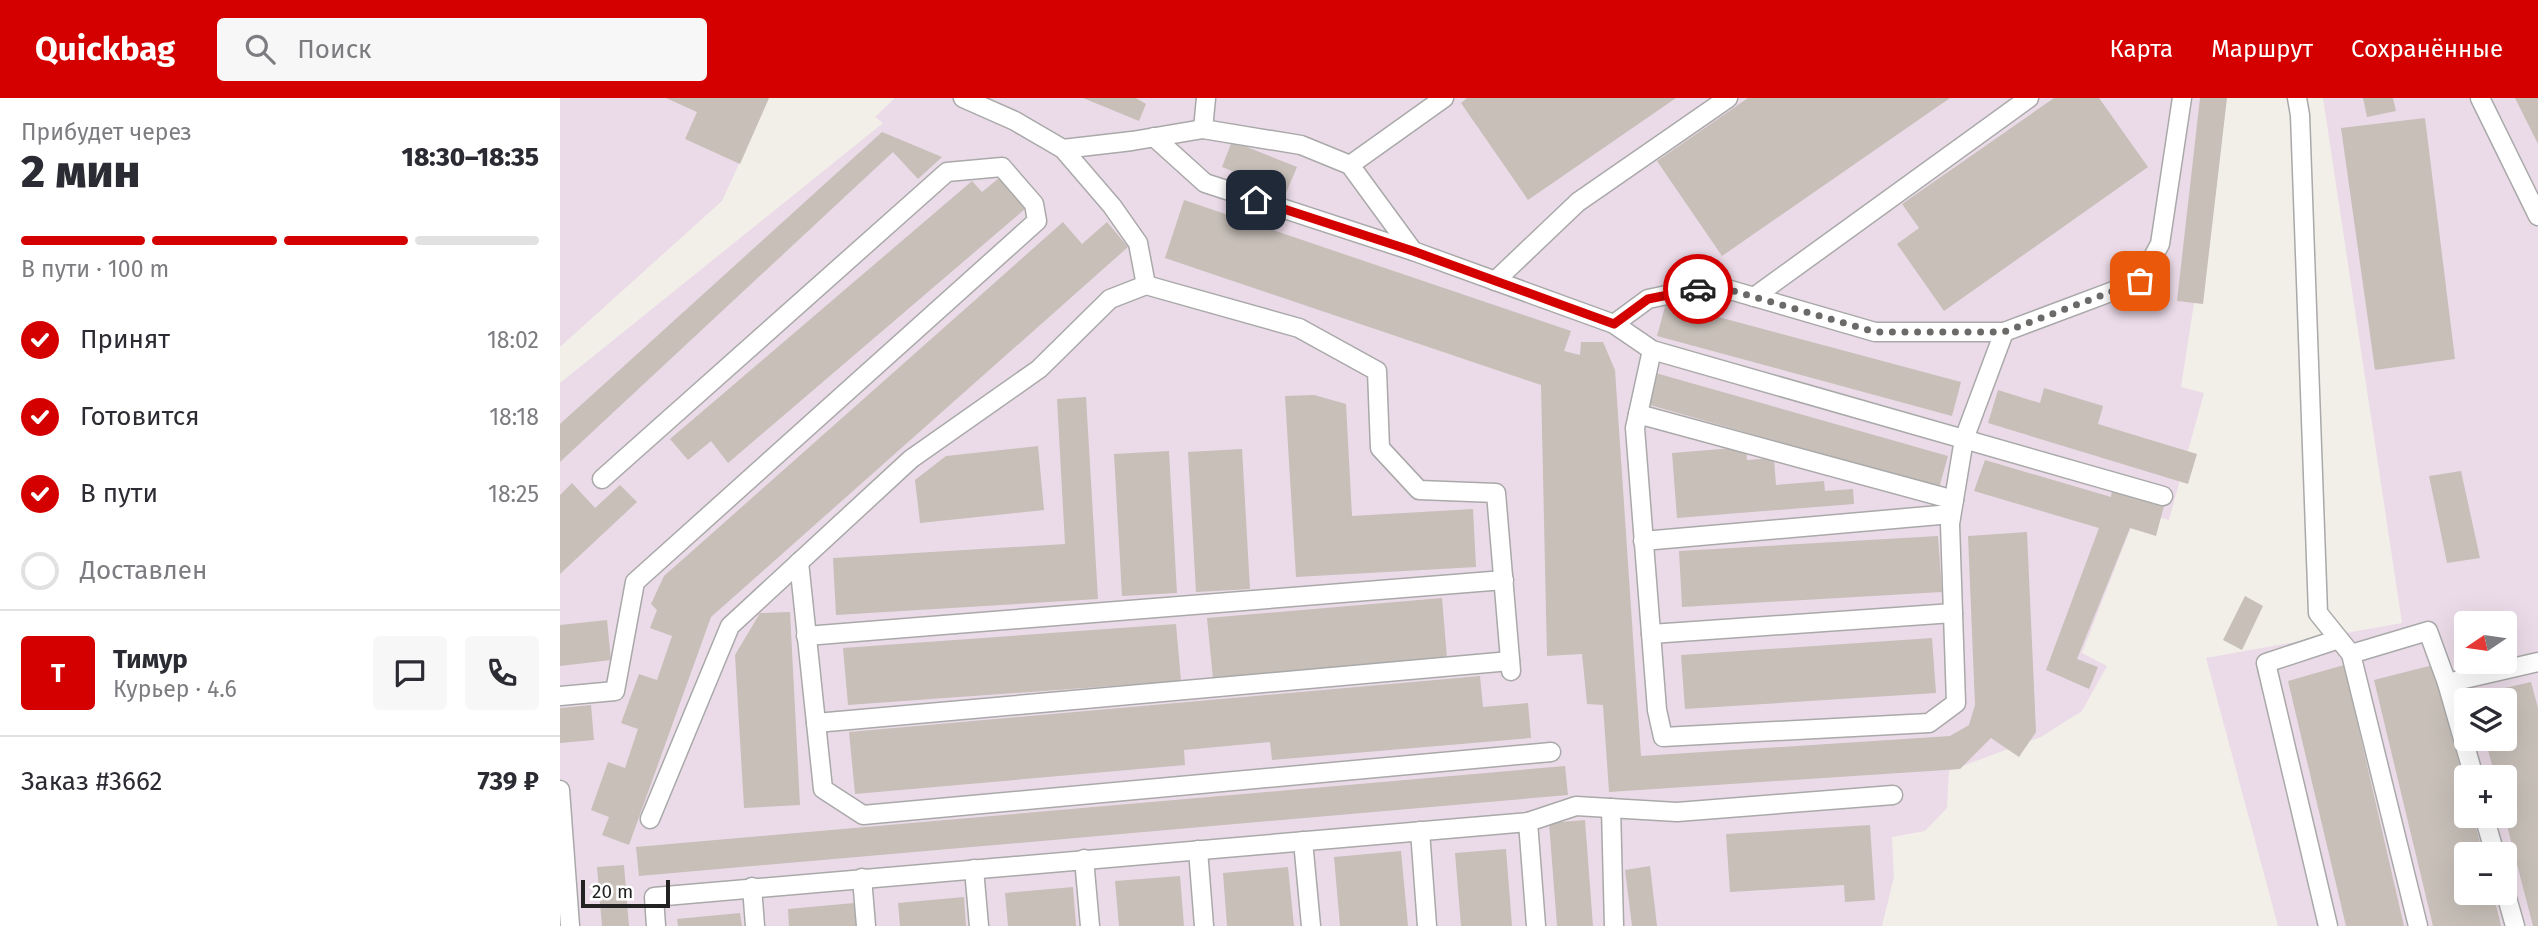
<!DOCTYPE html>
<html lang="ru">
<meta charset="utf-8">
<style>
body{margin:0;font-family:"Fira Sans",sans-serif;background:#f7f7f7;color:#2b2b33;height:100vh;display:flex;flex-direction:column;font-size:26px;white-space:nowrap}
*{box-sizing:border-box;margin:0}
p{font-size:23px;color:#7c7c81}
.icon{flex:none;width:38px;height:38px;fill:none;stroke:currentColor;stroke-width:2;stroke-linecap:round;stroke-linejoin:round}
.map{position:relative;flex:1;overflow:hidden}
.drawer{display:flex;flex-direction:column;background:#fff;width:560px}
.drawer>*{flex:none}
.needle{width:46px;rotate:257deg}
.fabs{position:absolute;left:1894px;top:513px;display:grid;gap:14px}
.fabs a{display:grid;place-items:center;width:63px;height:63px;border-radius:7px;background:#fff;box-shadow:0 7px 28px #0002;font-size:35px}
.scale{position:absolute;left:21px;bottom:18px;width:89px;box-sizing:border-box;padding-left:7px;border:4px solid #222;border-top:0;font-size:19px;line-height:24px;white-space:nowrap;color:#222;-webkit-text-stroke:5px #fff;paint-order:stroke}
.pin{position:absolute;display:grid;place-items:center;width:60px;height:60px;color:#fff;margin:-30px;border-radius:14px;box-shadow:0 4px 10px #0006}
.courier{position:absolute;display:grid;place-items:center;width:70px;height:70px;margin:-35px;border:5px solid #d40000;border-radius:50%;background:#fff;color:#222;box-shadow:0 2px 9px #0007}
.headline em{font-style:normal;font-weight:800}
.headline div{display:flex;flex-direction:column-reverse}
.headline{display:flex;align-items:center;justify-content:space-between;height:119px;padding:0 21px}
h1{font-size:46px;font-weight:800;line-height:52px}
.bar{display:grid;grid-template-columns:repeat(4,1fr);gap:10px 7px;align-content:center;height:84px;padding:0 21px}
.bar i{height:9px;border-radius:5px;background:#e1e1e2}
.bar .on{background:#d40000}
.bar p{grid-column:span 4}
.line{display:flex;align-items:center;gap:18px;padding:0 21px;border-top:2px solid #e1e1e2}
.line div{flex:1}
.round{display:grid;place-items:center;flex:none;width:74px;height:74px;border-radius:7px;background:#f7f7f7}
ol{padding:0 21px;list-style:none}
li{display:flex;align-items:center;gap:21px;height:77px}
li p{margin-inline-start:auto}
li .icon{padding:7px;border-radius:50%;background:#d40000;color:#fff;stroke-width:4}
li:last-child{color:#7c7c81}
li i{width:38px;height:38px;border:4px solid #e1e1e2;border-radius:50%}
header{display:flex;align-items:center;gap:42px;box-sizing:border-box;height:98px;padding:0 35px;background:#d40000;color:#fff}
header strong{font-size:33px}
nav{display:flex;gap:38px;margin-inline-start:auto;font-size:24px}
.search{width:490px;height:63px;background:#f7f7f7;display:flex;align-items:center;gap:18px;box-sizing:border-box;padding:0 24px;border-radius:7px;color:#7c7c81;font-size:26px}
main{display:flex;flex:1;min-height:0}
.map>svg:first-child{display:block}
.industrial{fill:#ebdbe8;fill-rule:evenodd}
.building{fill:#c7bfb8}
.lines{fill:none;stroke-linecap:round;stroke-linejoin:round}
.lane-casing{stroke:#a9a9a9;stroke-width:21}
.lane{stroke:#fff;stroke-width:18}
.done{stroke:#6b6a68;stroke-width:7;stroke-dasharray:0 12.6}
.route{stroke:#d40000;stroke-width:9}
</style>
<header>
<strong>Quickbag</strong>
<div class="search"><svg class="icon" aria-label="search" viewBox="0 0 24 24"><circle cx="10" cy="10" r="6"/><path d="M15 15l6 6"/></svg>Поиск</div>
<nav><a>Карта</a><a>Маршрут</a><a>Сохранённые</a></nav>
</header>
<main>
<section class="drawer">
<div class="headline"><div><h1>2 мин</h1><p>Прибудет через</p></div><em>18:30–18:35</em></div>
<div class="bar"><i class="on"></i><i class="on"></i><i class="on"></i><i></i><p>В пути · 100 m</p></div>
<ol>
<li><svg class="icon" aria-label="check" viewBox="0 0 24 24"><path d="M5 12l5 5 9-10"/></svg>Принят<p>18:02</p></li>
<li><svg class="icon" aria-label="check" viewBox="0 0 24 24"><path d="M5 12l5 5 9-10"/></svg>Готовится<p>18:18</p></li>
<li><svg class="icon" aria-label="check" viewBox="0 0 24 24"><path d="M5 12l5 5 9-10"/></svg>В пути<p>18:25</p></li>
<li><i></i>Доставлен</li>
</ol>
<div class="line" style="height:126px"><b class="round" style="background:#d40000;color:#fff">Т</b><div><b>Тимур</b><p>Курьер · 4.6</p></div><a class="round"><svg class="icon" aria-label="chat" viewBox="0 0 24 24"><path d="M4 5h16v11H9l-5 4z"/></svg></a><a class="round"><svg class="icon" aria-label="phone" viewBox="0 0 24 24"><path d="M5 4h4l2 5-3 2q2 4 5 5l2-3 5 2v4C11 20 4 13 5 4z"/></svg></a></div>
<div class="line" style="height:91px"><div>Заказ #3662</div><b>739 ₽</b></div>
</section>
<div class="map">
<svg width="1978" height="828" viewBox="0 0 1978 828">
<rect width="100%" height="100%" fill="#f2efe9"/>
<!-- industrial -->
<g class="industrial">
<polygon points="0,0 209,0 162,103 0,249"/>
<polygon points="335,0 1666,0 1621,289 1644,295 1609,422 1577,414 1522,555 1547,568 1522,613 1481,639 1389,673 1387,710 1365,733 1332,739 1334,779 1322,828 0,828 0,285 323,25 315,19"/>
<path d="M 1763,0 L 1978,0 L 1978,828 L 1718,828 L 1646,560 L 1842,525 ZM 1906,525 L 1944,525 L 1944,564 L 1906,564 ZM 1906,602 L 1944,602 L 1944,640 L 1906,640 ZM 1906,679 L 1944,679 L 1944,718 L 1906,718 ZM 1906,756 L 1944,756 L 1944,794 L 1906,794 Z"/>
</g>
<!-- building -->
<g class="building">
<polygon points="106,0 209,0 180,66 125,41 137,14"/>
<polygon points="523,0 576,0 586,6 579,23"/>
<polygon points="907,0 1116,0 968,102 901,5"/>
<polygon points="1188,0 1390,0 1162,158 1097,63"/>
<polygon points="1494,0 1539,0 1588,69 1384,213 1337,146 1359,130 1342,106"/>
<polygon points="1640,0 1667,0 1643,206 1617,203"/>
<polygon points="1803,0 1833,0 1836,13 1807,19"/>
<polygon points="1955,0 1978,0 1978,46"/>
<polygon points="1865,20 1895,261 1815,272 1781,30"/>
<polygon points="322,34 382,59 358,81 333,54 0,364 0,326"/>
<polygon points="672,43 737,69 726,95 662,69"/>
<polygon points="439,80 465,111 168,365 151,343 128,362 110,341 412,83 422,94"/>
<polygon points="624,102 1011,233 1004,253 1020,257 1021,244 1043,244 1055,272 1081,658 1390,638 1409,627 1415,607 1408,438 1467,434 1476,634 1459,659 1431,640 1400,671 1049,694 1043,607 1027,606 1022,556 987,558 981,287 605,160"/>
<polygon points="503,124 522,146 547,124 568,149 151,519 69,747 42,737 49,719 31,712 48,664 65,670 78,631 61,625 79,576 97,582 112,538 90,530 97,512 91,506 104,478"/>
<polygon points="1106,205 1401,284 1392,318 1097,238"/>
<polygon points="1092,274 1388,358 1379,390 1083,305"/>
<polygon points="1484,290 1543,308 1538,326 1637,356 1628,386 1428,325 1438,292 1480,305"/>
<polygon points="754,297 786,306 792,418 913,411 916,469 736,479 725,298"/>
<polygon points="526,299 538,501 276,517 273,460 505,446 497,301"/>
<polygon points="478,348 484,412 360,425 355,382 386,358"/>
<polygon points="1186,349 1187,362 1214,360 1216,387 1264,383 1265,393 1293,391 1294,406 1117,420 1112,355"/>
<polygon points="682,351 690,491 636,494 628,354"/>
<polygon points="609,353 617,495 562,498 554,356"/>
<polygon points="1425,362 1551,399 1552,392 1604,408 1596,438 1570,430 1517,561 1538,569 1529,591 1486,572 1539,430 1414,393"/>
<polygon points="1901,373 1920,460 1887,465 1869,378"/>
<polygon points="12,385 35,410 60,387 77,404 0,476 0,397"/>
<polygon points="1378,438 1382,494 1122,509 1119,453"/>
<polygon points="1685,498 1703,508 1682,552 1663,542"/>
<polygon points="882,500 887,560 653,581 647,520"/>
<polygon points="230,514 240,707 184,710 175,557 200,515"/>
<polygon points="47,522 51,562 0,568 0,527"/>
<polygon points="616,526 621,583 288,607 283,550"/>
<polygon points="1372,540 1376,595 1125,611 1121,557"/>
<polygon points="1784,567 1844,828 1786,828 1728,583"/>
<polygon points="1873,567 1906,691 1906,718 1913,718 1923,756 1906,756 1906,794 1933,794 1941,828 1873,828 1814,582"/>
<polygon points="920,578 923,609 968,605 971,640 712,662 710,644 624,652 625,667 295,696 289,634"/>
<polygon points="1971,584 1978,610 1978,828 1973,828 1944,716 1944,679 1935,679 1925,640 1944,640 1944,602 1915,602 1914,597"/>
<polygon points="31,607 34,642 0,645 0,610"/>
<polygon points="1005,668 1008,697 79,778 76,749"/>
<polygon points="1025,722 1033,828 997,828 989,725"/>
<polygon points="1310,727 1315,802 1285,804 1284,787 1170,794 1166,736"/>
<polygon points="946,751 952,828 901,828 895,755"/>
<polygon points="841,753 848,828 780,828 774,759"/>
<polygon points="64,767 69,828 42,828 37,769"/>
<polygon points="1090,768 1097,828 1072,828 1065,772"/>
<polygon points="728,769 734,828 667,828 663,775"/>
<polygon points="620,778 624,828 559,828 555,783"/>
<polygon points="513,789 516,828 448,828 445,795"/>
<polygon points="404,799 406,828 340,828 338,805"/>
<polygon points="294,805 296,828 229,828 228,811"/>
<polygon points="180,815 182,828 118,828 117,821"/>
</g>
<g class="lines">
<!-- lane casing -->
<g class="lane-casing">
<g id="lane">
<polyline points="403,0 455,23 503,51 552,108 578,145 586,187"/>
<polyline points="1737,0 1740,17 1758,515 1791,556 1858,828"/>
<polyline points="1920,0 1978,118"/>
<polyline points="643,31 646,0"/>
<polyline points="594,39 645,85 853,153"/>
<polyline points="503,51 572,43 643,31 741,47 790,67 853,153 1054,226 1092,252 1603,398"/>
<polyline points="790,67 884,0"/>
<polyline points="935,183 1018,104 1168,0"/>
<polyline points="1194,199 1469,0"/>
<polyline points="1054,226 1088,201 1153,187 1315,234 1444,234 1580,183 1600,146 1622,0"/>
<polyline points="1092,252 1075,330 1097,612 1103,639 1369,625 1396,605 1390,426 1404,341 1444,234"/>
<polyline points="1078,316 1394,402"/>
<polyline points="1083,443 1391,416"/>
<polyline points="239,464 263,691 303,717 991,654"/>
<polyline points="1091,536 1393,515"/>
<polyline points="246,538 944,482"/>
<polyline points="1791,556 1868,533 1887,585 1914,679"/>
<polyline points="1887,585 1978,564"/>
<polyline points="0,598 55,593 75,484 477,123 474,106 442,69 387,74 42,381"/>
<polyline points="256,625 950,563"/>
<polyline points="0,692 10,828"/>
<polyline points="1051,710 1054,828"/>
<polyline points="1924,718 1935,756"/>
<polyline points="90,721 170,528 351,361 479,271 550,201 586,187 739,230 817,273 820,350 859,392 936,395 951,573"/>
<polyline points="968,724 976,828"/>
<polyline points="860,733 867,828"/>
<polyline points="743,743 751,828"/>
<polyline points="638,752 644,828"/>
<polyline points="524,761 530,828"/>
<polyline points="414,771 419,828"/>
<polyline points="302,780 306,828"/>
<polyline points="192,789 195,828"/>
<polyline points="1944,789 1955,828"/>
<polyline points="96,828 94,799 968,724 1016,708 1117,714 1333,697"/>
<polyline points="1768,828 1706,565 1779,541"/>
</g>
</g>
<!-- lane -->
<use href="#lane" class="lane"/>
</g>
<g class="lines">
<!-- done -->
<polyline class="done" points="1138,191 1153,187 1315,234 1444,234 1580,183"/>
<!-- route -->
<polyline class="route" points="696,102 853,153 1054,226 1088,201 1138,191"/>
</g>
</svg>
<div class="fabs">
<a><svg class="needle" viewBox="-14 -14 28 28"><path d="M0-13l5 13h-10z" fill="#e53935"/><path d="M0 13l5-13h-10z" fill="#7c7c81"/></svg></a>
<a><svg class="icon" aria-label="layers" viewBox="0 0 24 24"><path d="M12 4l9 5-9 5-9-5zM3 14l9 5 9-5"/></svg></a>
<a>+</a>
<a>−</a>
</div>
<div class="scale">20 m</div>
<div class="pin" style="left:1580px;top:183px;background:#ea580c"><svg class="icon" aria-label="bag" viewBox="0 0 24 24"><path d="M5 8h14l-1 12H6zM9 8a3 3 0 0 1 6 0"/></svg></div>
<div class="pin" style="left:696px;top:102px;background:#1f2937"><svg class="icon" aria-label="home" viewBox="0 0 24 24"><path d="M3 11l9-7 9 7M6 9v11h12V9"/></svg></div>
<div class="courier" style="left:1138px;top:191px"><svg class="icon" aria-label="car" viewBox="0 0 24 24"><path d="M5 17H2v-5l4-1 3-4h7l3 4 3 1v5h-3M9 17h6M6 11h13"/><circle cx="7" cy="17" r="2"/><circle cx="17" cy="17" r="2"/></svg></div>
</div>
</main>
